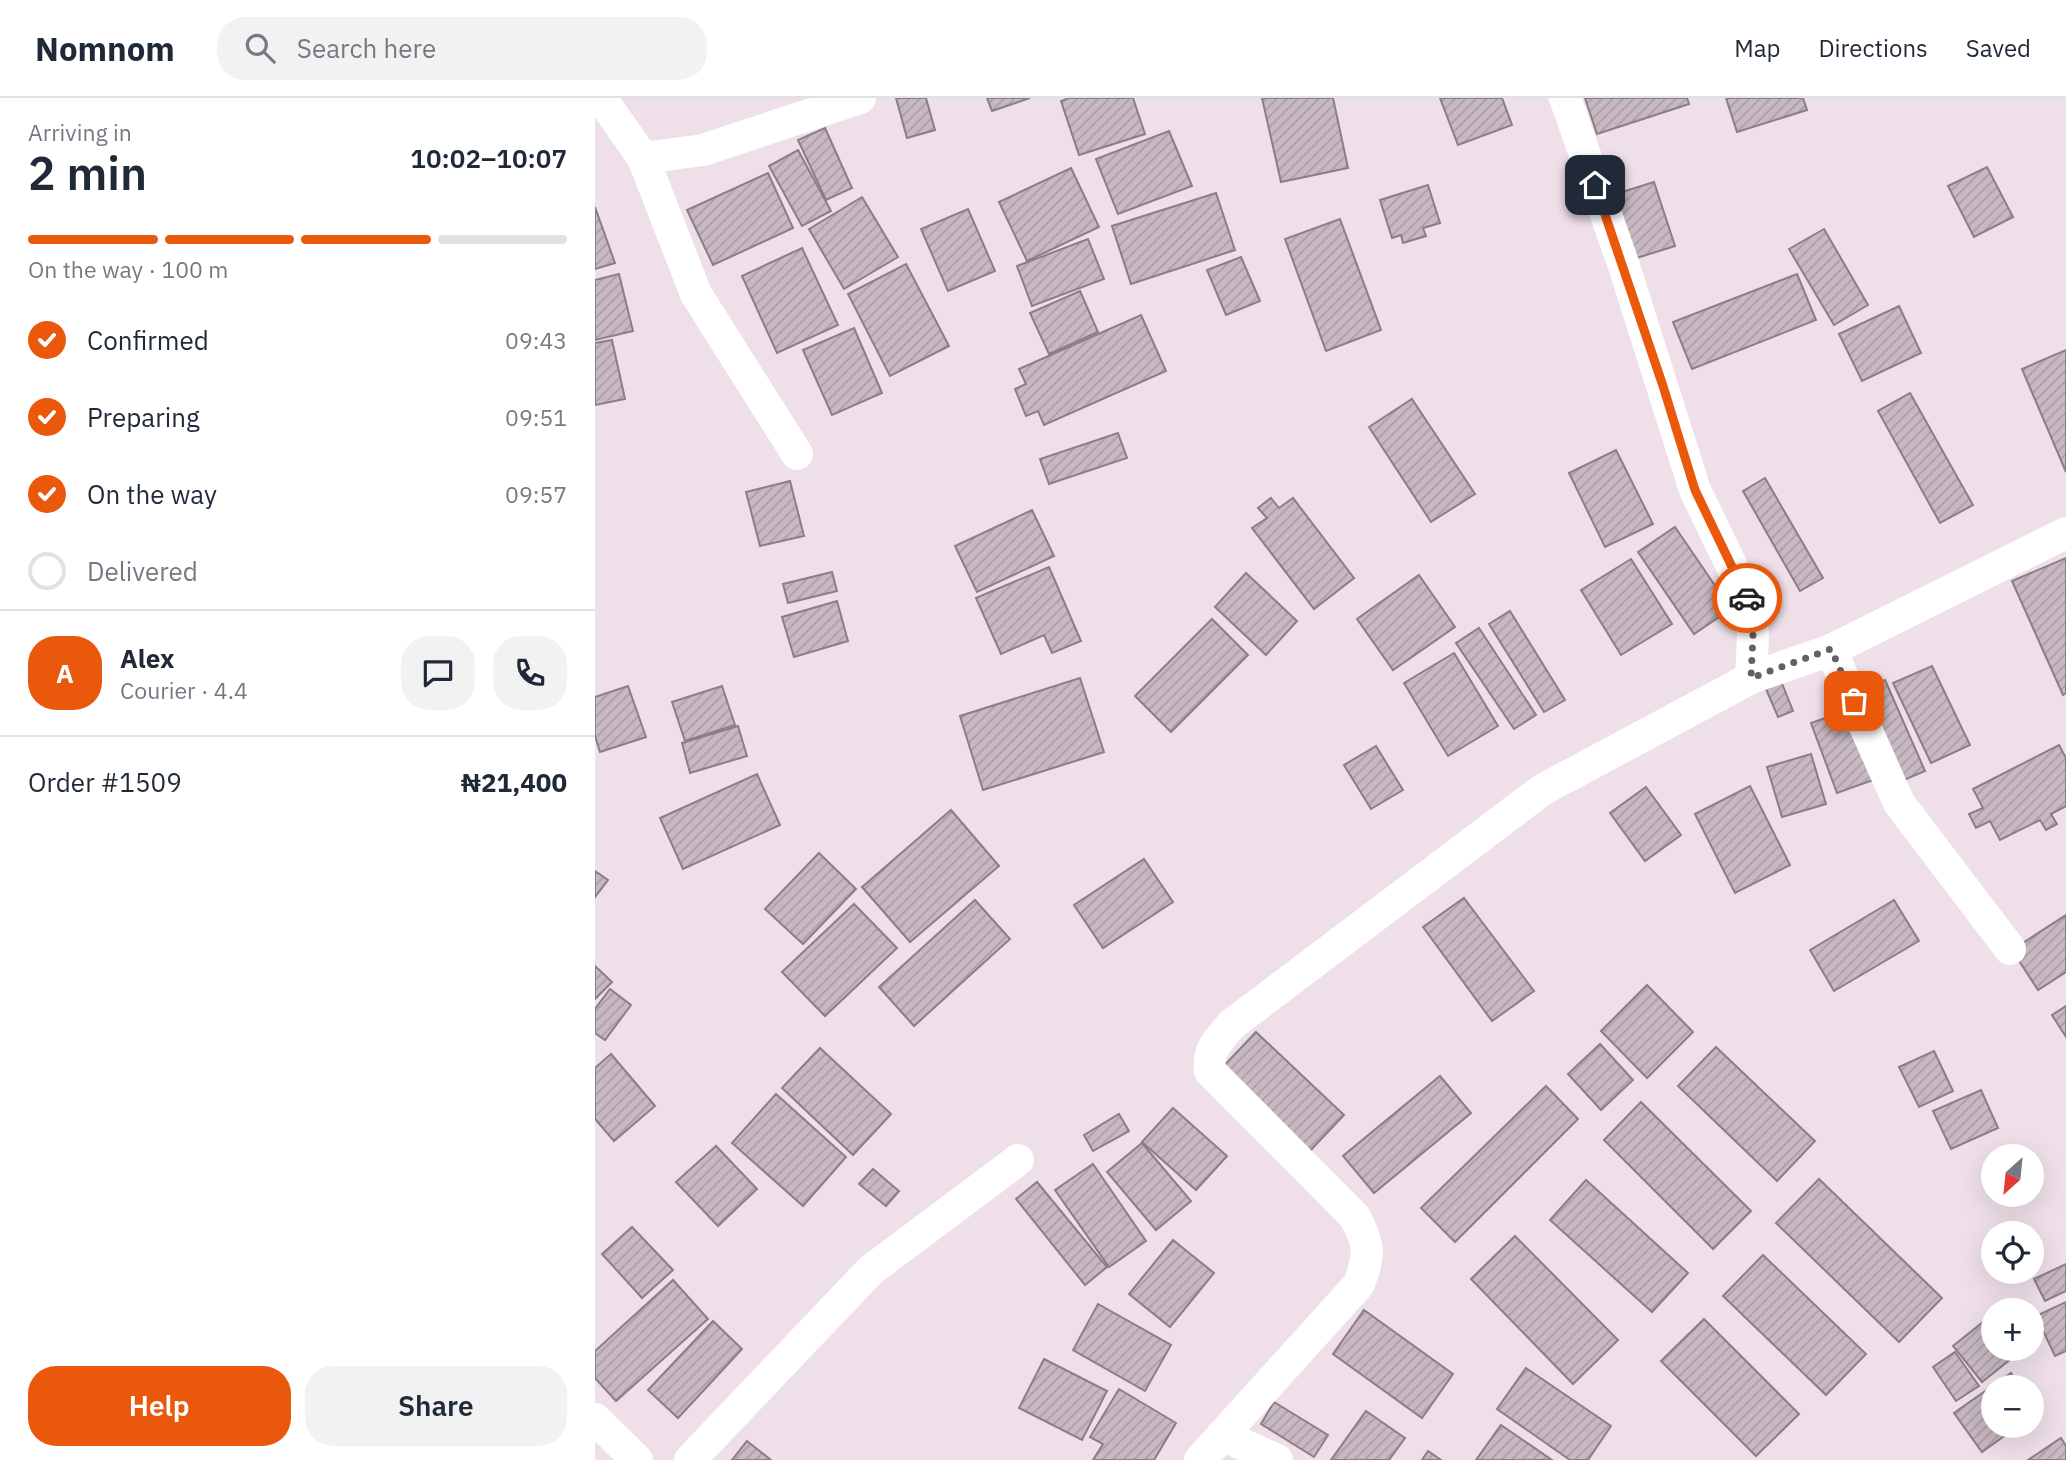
<!DOCTYPE html>
<meta charset="utf-8">
<style>
body{margin:0;font-family:"IBM Plex Sans",sans-serif;background:#f2f2f3;color:#1f2937;height:100vh;display:flex;flex-direction:column;font-size:26px;white-space:nowrap}
*{box-sizing:border-box;margin:0}
p{font-size:23px;color:#747a83}
.icon{flex:none;width:38px;height:38px;fill:none;stroke:currentColor;stroke-width:2;stroke-linecap:round;stroke-linejoin:round}
.map{position:relative;flex:1;overflow:hidden}
.drawer{display:flex;flex-direction:column;background:#fff;width:595px}
.drawer>*{flex:none}
.needle{width:46px;rotate:207deg}
.tools{position:absolute;left:1386px;top:1046px;display:grid;gap:14px}
.tools a{display:grid;place-items:center;width:63px;height:63px;border-radius:50%;background:#fff;box-shadow:0 7px 28px #0002;font-size:35px}
.pin{position:absolute;display:grid;place-items:center;width:60px;height:60px;color:#fff;margin:-30px;border-radius:14px;box-shadow:0 4px 10px #0006}
.courier{position:absolute;display:grid;place-items:center;width:70px;height:70px;margin:-35px;border:5px solid #ea580c;border-radius:50%;background:#fff;color:#222;box-shadow:0 2px 9px #0007}
.overview em{font-style:normal;font-weight:600}
.overview div{display:flex;flex-direction:column-reverse}
.overview{display:flex;align-items:center;justify-content:space-between;height:119px;padding:0 28px}
h1{font-size:46px;font-weight:600;line-height:52px}
.bar{display:grid;grid-template-columns:repeat(4,1fr);gap:10px 7px;align-content:center;height:84px;padding:0 28px}
.bar i{height:9px;border-radius:5px;background:#e0e1e3}
.bar .current{background:#ea580c}
.bar p{grid-column:span 4}
.line{display:flex;align-items:center;gap:18px;padding:0 28px;border-top:2px solid #e0e1e3}
.line div{flex:1}
.round{display:grid;place-items:center;flex:none;width:74px;height:74px;border-radius:28px;background:#f2f2f3}
ol{padding:0 28px;list-style:none}
li{display:flex;align-items:center;gap:21px;height:77px}
li p{margin-inline-start:auto}
li .icon{padding:7px;border-radius:50%;background:#ea580c;color:#fff;stroke-width:4}
li:last-child{color:#747a83}
li i{width:38px;height:38px;border:4px solid #e0e1e3;border-radius:50%}
.action{display:flex;gap:14px;margin-top:auto;padding:14px 28px}
.action a{flex:1;height:80px;border-radius:28px;background:#ea580c;color:#fff;font-size:28px;font-weight:600;line-height:80px;text-align:center}
.action a+a{background:#f2f2f3;color:#1f2937}
header{display:flex;align-items:center;gap:42px;box-sizing:border-box;height:98px;padding:0 35px;background:#fff;border-bottom:2px solid #e0e1e3}
header strong{font-size:33px}
nav{display:flex;gap:38px;margin-inline-start:auto;font-size:24px}
.search{width:490px;height:63px;background:#f2f2f3;display:flex;align-items:center;gap:18px;box-sizing:border-box;padding:0 24px;border-radius:28px;color:#747a83;font-size:26px}
main{display:flex;flex:1;min-height:0}
.map>svg:first-child{display:block}
.building{fill:url(#building-hatch);stroke:#8b7e86;stroke-width:2}
.lines{fill:none;stroke-linecap:round;stroke-linejoin:round}
.minor{stroke:#fff;stroke-width:32}
.done{stroke:#675f64;stroke-width:7;stroke-dasharray:0 12.6}
.route{stroke:#ea580c;stroke-width:9}
</style>
<header>
<strong>Nomnom</strong>
<div class="search"><svg class="icon" aria-label="search" viewBox="0 0 24 24"><circle cx="10" cy="10" r="6"/><path d="M15 15l6 6"/></svg>Search here</div>
<nav><a>Map</a><a>Directions</a><a>Saved</a></nav>
</header>
<main>
<section class="drawer">
<div class="overview"><div><h1>2 min</h1><p>Arriving in</p></div><em>10:02–10:07</em></div>
<div class="bar"><i class="current"></i><i class="current"></i><i class="current"></i><i></i><p>On the way · 100 m</p></div>
<ol>
<li><svg class="icon" aria-label="check" viewBox="0 0 24 24"><path d="M5 12l5 5 9-10"/></svg>Confirmed<p>09:43</p></li>
<li><svg class="icon" aria-label="check" viewBox="0 0 24 24"><path d="M5 12l5 5 9-10"/></svg>Preparing<p>09:51</p></li>
<li><svg class="icon" aria-label="check" viewBox="0 0 24 24"><path d="M5 12l5 5 9-10"/></svg>On the way<p>09:57</p></li>
<li><i></i>Delivered</li>
</ol>
<div class="line" style="height:126px"><b class="round" style="background:#ea580c;color:#fff">A</b><div><b>Alex</b><p>Courier · 4.4</p></div><a class="round"><svg class="icon" aria-label="chat" viewBox="0 0 24 24"><path d="M4 5h16v11H9l-5 4z"/></svg></a><a class="round"><svg class="icon" aria-label="phone" viewBox="0 0 24 24"><path d="M5 4h4l2 5-3 2q2 4 5 5l2-3 5 2v4C11 20 4 13 5 4z"/></svg></a></div>
<div class="line" style="height:91px"><div>Order #1509</div><b>₦21,400</b></div>
<div class="action"><a>Help</a><a>Share</a></div>
</section>
<div class="map">
<svg width="1471" height="1362" viewBox="0 0 1471 1362">
<defs>
<pattern id="building-hatch" width="6" height="6" patternUnits="userSpaceOnUse" patternTransform="scale(1.75)"><rect width="6" height="6" fill="#c7b8c1"/><path d="M-1 1l2-2M0 6l6-6M5 7l2-2" fill="none" stroke="#aa9ea5"/></pattern>
</defs>
<rect width="100%" height="100%" fill="#eedfe8"/>
<!-- building -->
<g class="building">
<polygon points="301,0 331,0 340,32 312,40"/>
<polygon points="392,0 435,0 397,13"/>
<polygon points="474,0 538,0 550,36 484,57 466,3"/>
<polygon points="667,0 738,0 753,70 686,84"/>
<polygon points="845,0 907,0 917,27 863,47"/>
<polygon points="990,0 1092,0 1094,6 1002,36"/>
<polygon points="1131,0 1208,0 1212,12 1142,34"/>
<polygon points="230,30 257,90 231,102 203,42"/>
<polygon points="574,33 597,88 523,116 501,61"/>
<polygon points="203,52 236,113 207,128 174,68"/>
<polygon points="1392,69 1418,119 1379,139 1353,88"/>
<polygon points="476,70 504,129 432,163 404,104"/>
<polygon points="173,75 198,130 118,167 92,112"/>
<polygon points="1059,84 1080,148 1029,164 1008,100"/>
<polygon points="833,87 845,125 828,130 831,138 808,145 806,137 797,140 785,102"/>
<polygon points="621,95 640,152 536,186 517,128"/>
<polygon points="267,99 303,159 249,191 214,131"/>
<polygon points="0,109 20,165 0,171"/>
<polygon points="373,111 400,173 353,193 326,131"/>
<polygon points="745,121 786,232 731,253 690,141"/>
<polygon points="1229,131 1273,207 1239,227 1194,151"/>
<polygon points="493,141 509,181 437,208 422,168"/>
<polygon points="207,150 243,227 182,255 147,178"/>
<polygon points="646,159 665,203 631,217 612,172"/>
<polygon points="311,166 354,248 295,278 253,196"/>
<polygon points="24,176 38,233 0,242 0,182"/>
<polygon points="1202,176 1221,222 1097,271 1078,224"/>
<polygon points="485,193 503,234 454,256 435,215"/>
<polygon points="1304,208 1326,255 1267,283 1244,236"/>
<polygon points="546,217 571,273 449,327 443,313 431,318 420,291 431,286 424,271"/>
<polygon points="259,230 287,295 237,317 208,252"/>
<polygon points="17,242 30,301 0,307 0,245"/>
<polygon points="1471,252 1471,374 1427,271"/>
<polygon points="1315,295 1378,407 1345,425 1283,313"/>
<polygon points="817,301 880,396 836,424 774,329"/>
<polygon points="523,335 532,360 454,386 445,361"/>
<polygon points="1021,352 1058,426 1010,449 974,375"/>
<polygon points="1170,380 1228,480 1205,493 1148,393"/>
<polygon points="195,383 209,438 165,448 151,394"/>
<polygon points="676,400 684,410 698,400 759,480 719,511 657,430 672,420 663,410"/>
<polygon points="437,412 459,458 382,494 360,448"/>
<polygon points="1080,429 1136,511 1099,536 1043,454"/>
<polygon points="1471,460 1471,595 1468,597 1417,483"/>
<polygon points="1036,461 1077,526 1026,557 986,492"/>
<polygon points="454,469 486,543 457,555 449,537 406,556 381,500"/>
<polygon points="237,474 242,493 193,505 188,486"/>
<polygon points="651,475 702,523 671,557 620,509"/>
<polygon points="824,477 860,529 798,572 762,521"/>
<polygon points="242,503 253,543 199,559 187,519"/>
<polygon points="915,513 970,602 949,614 894,526"/>
<polygon points="617,521 653,557 576,634 540,598"/>
<polygon points="884,530 941,617 919,631 861,545"/>
<polygon points="859,555 903,628 853,658 809,585"/>
<polygon points="1337,568 1375,647 1336,665 1298,585"/>
<polygon points="1184,578 1198,613 1183,619 1168,584"/>
<polygon points="485,580 509,654 388,692 365,618"/>
<polygon points="1290,582 1330,673 1309,682 1269,591"/>
<polygon points="33,588 51,639 5,654 0,638 0,599"/>
<polygon points="127,588 140,627 90,643 77,604"/>
<polygon points="1255,611 1281,681 1242,695 1216,625"/>
<polygon points="143,628 152,658 95,675 87,645"/>
<polygon points="1464,647 1471,660 1471,708 1456,716 1462,726 1451,732 1445,722 1405,742 1395,723 1381,730 1374,716 1388,710 1378,691"/>
<polygon points="781,648 808,692 776,711 749,667"/>
<polygon points="1216,656 1231,706 1187,719 1172,669"/>
<polygon points="162,676 185,727 88,771 65,720"/>
<polygon points="1155,688 1195,767 1140,795 1100,716"/>
<polygon points="1051,689 1086,737 1050,763 1015,715"/>
<polygon points="356,712 404,768 315,844 267,789"/>
<polygon points="224,755 261,791 208,846 170,811"/>
<polygon points="549,761 578,804 508,850 479,807"/>
<polygon points="0,773 13,782 0,799"/>
<polygon points="869,800 939,893 897,923 828,829"/>
<polygon points="380,802 415,841 319,928 284,889"/>
<polygon points="1299,802 1324,843 1239,893 1215,852"/>
<polygon points="259,806 302,850 230,918 187,874"/>
<polygon points="1471,817 1471,874 1443,892 1417,852"/>
<polygon points="0,868 17,884 0,901"/>
<polygon points="1052,887 1098,934 1052,980 1006,933"/>
<polygon points="15,891 36,907 10,942 0,935 0,911"/>
<polygon points="1471,908 1471,939 1457,917"/>
<polygon points="661,934 749,1017 712,1056 624,973"/>
<polygon points="1005,946 1038,982 1006,1012 973,976"/>
<polygon points="1121,949 1220,1043 1182,1083 1083,988"/>
<polygon points="225,950 296,1016 258,1057 187,990"/>
<polygon points="1339,953 1358,993 1324,1009 1304,969"/>
<polygon points="16,956 60,1008 19,1043 0,1021 0,970"/>
<polygon points="845,978 876,1015 779,1095 748,1058"/>
<polygon points="951,988 983,1021 860,1144 826,1110"/>
<polygon points="1386,992 1403,1030 1356,1051 1338,1013"/>
<polygon points="181,996 251,1059 208,1108 137,1045"/>
<polygon points="1046,1004 1156,1113 1118,1151 1009,1042"/>
<polygon points="578,1010 632,1058 601,1092 547,1044"/>
<polygon points="524,1016 534,1033 498,1053 489,1037"/>
<polygon points="547,1045 596,1103 561,1132 512,1074"/>
<polygon points="121,1048 162,1091 123,1128 81,1084"/>
<polygon points="498,1066 551,1143 514,1169 460,1092"/>
<polygon points="278,1071 304,1093 291,1108 264,1086"/>
<polygon points="1224,1081 1347,1200 1304,1244 1181,1125"/>
<polygon points="991,1082 1093,1175 1057,1214 955,1122"/>
<polygon points="442,1084 512,1169 490,1187 421,1101"/>
<polygon points="37,1129 78,1172 47,1200 7,1156"/>
<polygon points="920,1138 1023,1242 978,1286 876,1181"/>
<polygon points="578,1142 619,1175 575,1229 534,1196"/>
<polygon points="1168,1157 1271,1256 1231,1297 1128,1198"/>
<polygon points="1471,1166 1471,1193 1450,1203 1439,1181"/>
<polygon points="78,1182 113,1221 21,1303 0,1280 0,1253"/>
<polygon points="1471,1204 1471,1253 1460,1258 1441,1218"/>
<polygon points="503,1206 576,1247 550,1293 478,1252"/>
<polygon points="769,1212 858,1276 827,1320 738,1256"/>
<polygon points="1109,1221 1204,1316 1161,1358 1066,1263"/>
<polygon points="118,1223 147,1251 83,1320 53,1292"/>
<polygon points="1388,1224 1398,1237 1398,1251 1410,1251 1417,1260 1387,1284 1358,1248"/>
<polygon points="1360,1254 1384,1288 1361,1303 1338,1269"/>
<polygon points="449,1261 512,1293 487,1342 424,1310"/>
<polygon points="931,1270 1016,1328 993,1362 975,1362 902,1311"/>
<polygon points="1416,1275 1426,1290 1398,1290 1398,1328 1423,1328 1387,1354 1359,1315"/>
<polygon points="524,1291 581,1325 559,1362 498,1362 508,1346 495,1339"/>
<polygon points="679,1304 733,1337 719,1359 666,1326"/>
<polygon points="771,1313 810,1340 794,1362 736,1362"/>
<polygon points="906,1327 957,1362 881,1362"/>
<polygon points="1466,1340 1471,1348 1471,1362 1433,1362"/>
<polygon points="152,1343 176,1362 137,1362"/>
<polygon points="833,1353 846,1362 827,1362"/>
</g>
<g class="lines">
<!-- minor -->
<g class="minor">
<polyline points="6,0 48,60 101,196 202,356"/>
<polyline points="970,0 1028,165 1100,392 1154,504 1158,537 1156,580"/>
<polyline points="48,60 108,52 265,0"/>
<polyline points="1236,552 1304,705 1415,851"/>
<polyline points="0,1321 42,1362"/>
<polyline points="627,1337 682,1362"/>
<polyline points="95,1362 276,1172 423,1062"/>
<path d="M 605,1362 L 764,1186 C 775,1156 775,1148 760,1119 L 615,973 C 612,952 623,943 636,927 L 947,692 L 1156,580 L 1236,552 L 1471,435"/>
</g>
</g>
<g class="lines">
<!-- done -->
<polyline class="done" points="1152,500 1158,537 1156,580 1236,551 1259,603"/>
<!-- route -->
<polyline class="route" points="1000,87 1068,288 1100,392 1152,500"/>
</g>
</svg>
<div class="tools">
<a><svg class="needle" viewBox="-14 -14 28 28"><path d="M0-13l5 13h-10z" fill="#e53935"/><path d="M0 13l5-13h-10z" fill="#747a83"/></svg></a>
<a><svg class="icon" aria-label="locate" viewBox="0 0 24 24"><circle cx="12" cy="12" r="6"/><path d="M12 2v4M12 18v4M2 12h4M18 12h4"/></svg></a>
<a>+</a>
<a>−</a>
</div>
<div class="pin" style="left:1259px;top:603px;background:#ea580c"><svg class="icon" aria-label="bag" viewBox="0 0 24 24"><path d="M5 8h14l-1 12H6zM9 8a3 3 0 0 1 6 0"/></svg></div>
<div class="pin" style="left:1000px;top:87px;background:#1f2937"><svg class="icon" aria-label="home" viewBox="0 0 24 24"><path d="M3 11l9-7 9 7M6 9v11h12V9"/></svg></div>
<div class="courier" style="left:1152px;top:500px"><svg class="icon" aria-label="car" viewBox="0 0 24 24"><path d="M5 17H2v-5l4-1 3-4h7l3 4 3 1v5h-3M9 17h6M6 11h13"/><circle cx="7" cy="17" r="2"/><circle cx="17" cy="17" r="2"/></svg></div>
</div>
</main>
